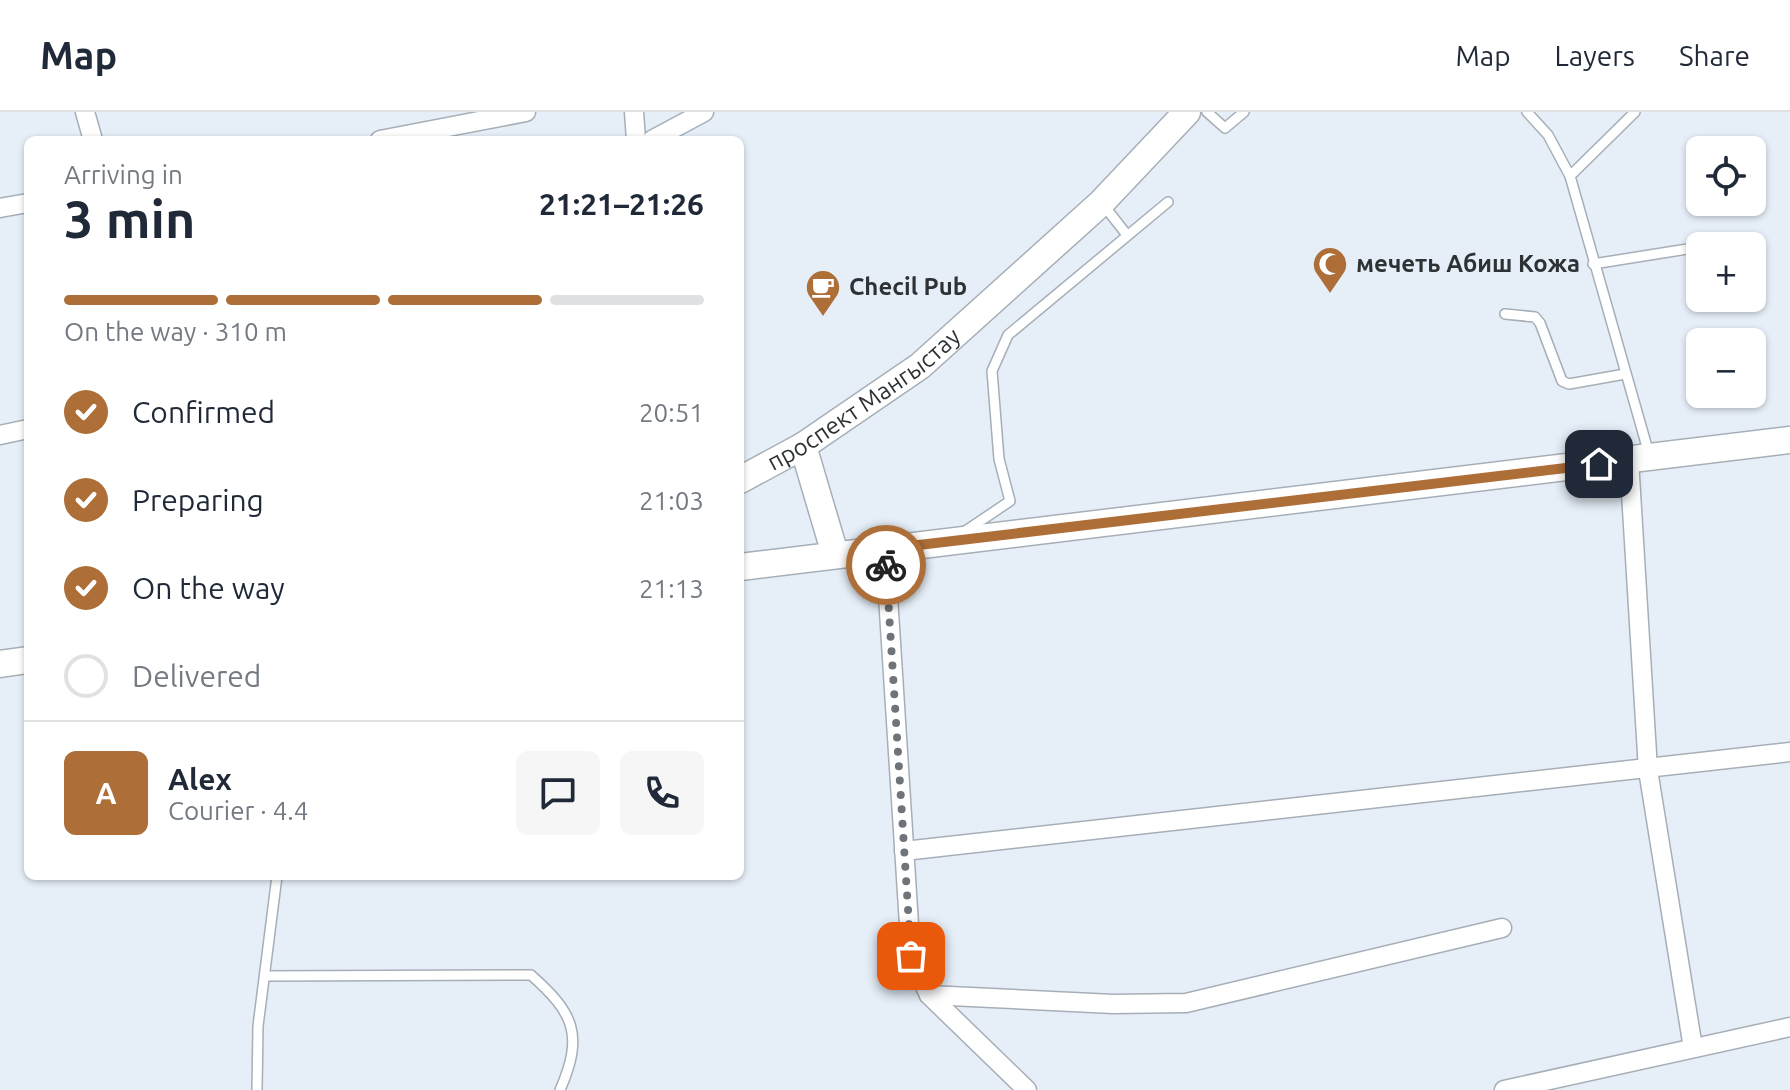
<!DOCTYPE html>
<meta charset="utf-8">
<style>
body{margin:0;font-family:Ubuntu,sans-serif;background:#f6f6f7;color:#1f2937;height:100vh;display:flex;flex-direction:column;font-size:30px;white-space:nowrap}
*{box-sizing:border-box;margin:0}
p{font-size:26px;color:#747a83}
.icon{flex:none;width:44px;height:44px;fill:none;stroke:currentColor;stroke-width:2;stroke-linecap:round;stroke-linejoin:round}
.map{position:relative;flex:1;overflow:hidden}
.side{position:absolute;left:24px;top:24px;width:720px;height:744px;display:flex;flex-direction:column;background:#fff;border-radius:12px;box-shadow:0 2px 6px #0004}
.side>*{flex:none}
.tools{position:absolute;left:1686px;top:24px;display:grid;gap:16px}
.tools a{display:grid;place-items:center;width:80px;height:80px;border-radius:12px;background:#fff;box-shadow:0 2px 6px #0004;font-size:40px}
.pin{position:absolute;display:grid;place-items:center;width:68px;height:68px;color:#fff;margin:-34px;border-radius:16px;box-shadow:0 4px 12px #0006}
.courier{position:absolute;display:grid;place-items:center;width:80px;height:80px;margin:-40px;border:6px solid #ae6e37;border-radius:50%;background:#fff;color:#222;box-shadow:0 2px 10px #0007}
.headline em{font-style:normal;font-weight:700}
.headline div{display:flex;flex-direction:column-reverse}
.headline{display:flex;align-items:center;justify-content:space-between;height:136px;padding:0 40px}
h1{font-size:52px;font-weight:700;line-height:60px}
.bar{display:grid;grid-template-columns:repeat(4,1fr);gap:12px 8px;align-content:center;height:96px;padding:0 40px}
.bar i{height:10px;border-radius:6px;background:#e0e1e3}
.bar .current{background:#ae6e37}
.bar p{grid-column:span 4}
.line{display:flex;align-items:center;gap:20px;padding:0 40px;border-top:2px solid #e0e1e3}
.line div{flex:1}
.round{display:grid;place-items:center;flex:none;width:84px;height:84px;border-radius:12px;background:#f6f6f7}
ol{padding:0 40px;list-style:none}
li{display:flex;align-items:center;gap:24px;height:88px}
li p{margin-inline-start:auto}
li .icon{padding:8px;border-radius:50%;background:#ae6e37;color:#fff;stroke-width:4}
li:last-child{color:#747a83}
li i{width:44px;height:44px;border:4px solid #e0e1e3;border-radius:50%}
header{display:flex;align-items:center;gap:48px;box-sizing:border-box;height:112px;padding:0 40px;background:#fff;border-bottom:2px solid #e0e1e3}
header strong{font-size:38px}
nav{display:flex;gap:44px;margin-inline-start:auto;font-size:28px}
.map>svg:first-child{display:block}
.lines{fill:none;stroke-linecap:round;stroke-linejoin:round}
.lane-casing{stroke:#a6afb7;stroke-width:12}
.street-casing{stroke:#a6afb7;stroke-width:21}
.secondary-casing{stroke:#a6afb7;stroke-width:29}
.lane{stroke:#fff;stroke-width:9}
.street{stroke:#fff;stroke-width:18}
.secondary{stroke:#fff;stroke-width:26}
.done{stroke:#6e7479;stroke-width:8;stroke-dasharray:0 14.4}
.route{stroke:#ae6e37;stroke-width:10}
.labels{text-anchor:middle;stroke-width:6;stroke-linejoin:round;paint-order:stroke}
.poi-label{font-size:24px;font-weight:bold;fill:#2e3235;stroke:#e6eff8;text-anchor:start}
.street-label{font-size:24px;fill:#2e3235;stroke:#e6eff8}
</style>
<header>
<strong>Map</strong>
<nav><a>Map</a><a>Layers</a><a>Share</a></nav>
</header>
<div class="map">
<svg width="1790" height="978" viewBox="0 0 1790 978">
<rect width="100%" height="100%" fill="#e6eff8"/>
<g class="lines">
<!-- lane casing -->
<g class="lane-casing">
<g id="lane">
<polyline points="1207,0 1225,16 1244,0"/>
<polyline points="1527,0 1548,23 1570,64 1649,342"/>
<polyline points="1570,64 1635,0"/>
<polyline points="1102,91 1127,123"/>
<polyline points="1707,134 1738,129"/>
<polyline points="1593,152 1700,135"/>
<polyline points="1505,202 1535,205 1540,211 1562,269 1569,272 1625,262"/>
<polyline points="964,420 1010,389 999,347 992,259 1008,223 1168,90"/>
<path d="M 265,864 L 531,863 C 574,901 584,923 560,978"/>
<polyline points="257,978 258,914 277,764"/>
</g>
</g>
<!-- street casing -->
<g class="street-casing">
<g id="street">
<polyline points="85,0 93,28"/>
<polyline points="634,0 636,28"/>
<polyline points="380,28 526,0"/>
<polyline points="652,28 704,0"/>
<polyline points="0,96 28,91"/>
<polyline points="0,323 28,317"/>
<polyline points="1629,348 1648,658 1693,936"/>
<polyline points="885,437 911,844 929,883 1027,978"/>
<polyline points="904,739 1790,640"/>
<polyline points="929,883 1113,892 1186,891 1502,816"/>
<polyline points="1504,978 1790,915"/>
</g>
</g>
<!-- secondary casing -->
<g class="secondary-casing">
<g id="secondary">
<polyline points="803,334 835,442"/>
<path id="s1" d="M 740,368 L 803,334 L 920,254 L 1101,91 L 1187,0"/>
<polyline points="740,455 1790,328"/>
<polyline points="0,552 28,548"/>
</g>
</g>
<!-- lane -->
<use href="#lane" class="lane"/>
<!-- street -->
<use href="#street" class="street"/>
<!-- secondary -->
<use href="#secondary" class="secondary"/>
</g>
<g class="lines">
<!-- done -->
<polyline class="done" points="886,453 911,844"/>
<!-- route -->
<polyline class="route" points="886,453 885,437 1599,352"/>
</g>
<!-- icons -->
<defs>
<g id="mosque-pin" transform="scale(1.8)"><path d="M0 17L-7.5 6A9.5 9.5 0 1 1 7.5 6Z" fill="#ae6e37" stroke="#e6eff8"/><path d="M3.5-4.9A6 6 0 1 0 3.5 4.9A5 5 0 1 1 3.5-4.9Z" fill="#fff"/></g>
<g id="cafe-pin" transform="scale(1.8)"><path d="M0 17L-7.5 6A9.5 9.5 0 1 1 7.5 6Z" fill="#ae6e37" stroke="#e6eff8"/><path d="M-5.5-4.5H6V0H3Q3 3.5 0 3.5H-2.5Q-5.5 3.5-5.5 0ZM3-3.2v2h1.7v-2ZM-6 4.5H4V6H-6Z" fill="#fff"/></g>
</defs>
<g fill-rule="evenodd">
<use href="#mosque-pin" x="1330" y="152"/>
<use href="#cafe-pin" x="823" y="175"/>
</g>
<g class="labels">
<!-- poi labels -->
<g class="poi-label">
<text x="1356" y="160">мечеть Абиш Кожа</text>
<text x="849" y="183">Checil Pub</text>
</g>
<!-- street labels -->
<g class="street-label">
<text dy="8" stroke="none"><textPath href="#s1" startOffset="148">проспект Мангыстау</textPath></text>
</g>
</g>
</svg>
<div class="tools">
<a><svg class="icon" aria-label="locate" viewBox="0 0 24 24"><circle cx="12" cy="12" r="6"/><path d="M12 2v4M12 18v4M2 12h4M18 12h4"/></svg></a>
<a>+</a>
<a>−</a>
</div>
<div class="pin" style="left:911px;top:844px;background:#ea580c"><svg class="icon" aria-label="bag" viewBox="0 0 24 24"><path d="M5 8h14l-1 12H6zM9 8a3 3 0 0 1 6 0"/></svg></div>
<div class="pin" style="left:1599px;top:352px;background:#1f2937"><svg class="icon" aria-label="home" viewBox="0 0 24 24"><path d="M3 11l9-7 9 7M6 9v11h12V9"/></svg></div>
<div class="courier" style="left:886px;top:453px"><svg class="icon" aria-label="bike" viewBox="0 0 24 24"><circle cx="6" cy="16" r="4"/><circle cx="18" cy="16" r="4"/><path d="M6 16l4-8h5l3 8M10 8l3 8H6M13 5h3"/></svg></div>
<section class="side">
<div class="headline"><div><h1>3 min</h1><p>Arriving in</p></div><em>21:21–21:26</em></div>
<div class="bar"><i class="current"></i><i class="current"></i><i class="current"></i><i></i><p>On the way · 310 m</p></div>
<ol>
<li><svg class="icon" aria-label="check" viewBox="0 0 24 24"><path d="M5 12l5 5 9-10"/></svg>Confirmed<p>20:51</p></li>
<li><svg class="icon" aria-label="check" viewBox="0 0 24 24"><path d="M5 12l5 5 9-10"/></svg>Preparing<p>21:03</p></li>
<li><svg class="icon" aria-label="check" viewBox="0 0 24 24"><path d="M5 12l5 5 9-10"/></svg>On the way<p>21:13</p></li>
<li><i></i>Delivered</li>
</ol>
<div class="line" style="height:144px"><b class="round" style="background:#ae6e37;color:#fff">A</b><div><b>Alex</b><p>Courier · 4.4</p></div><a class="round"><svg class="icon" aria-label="chat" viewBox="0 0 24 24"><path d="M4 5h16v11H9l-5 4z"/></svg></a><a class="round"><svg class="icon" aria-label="phone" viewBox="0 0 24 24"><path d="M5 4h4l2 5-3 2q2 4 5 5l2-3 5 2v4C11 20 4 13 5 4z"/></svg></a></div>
</section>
</div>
